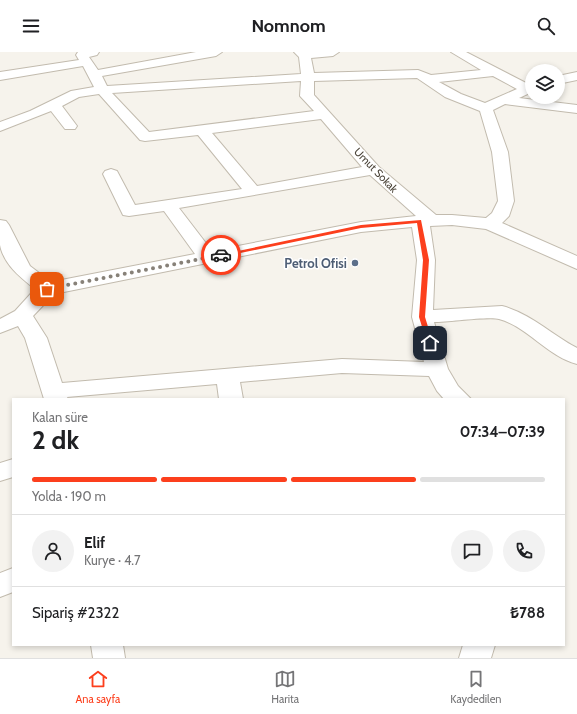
<!DOCTYPE html>
<html lang="tr">
<meta charset="utf-8">
<style>
body{margin:0;font-family:Cabin,sans-serif;background:#f2f2f2;color:#202124;height:100vh;display:flex;flex-direction:column;font-size:15px;white-space:nowrap}
*{box-sizing:border-box;margin:0}
p{font-size:13px;color:#757577}
.icon{flex:none;width:22px;height:22px;fill:none;stroke:currentColor;stroke-width:2;stroke-linecap:round;stroke-linejoin:round}
.map{position:relative;flex:1;overflow:hidden}
.drawer{position:absolute;left:12px;top:346px;width:553px;height:248px;display:flex;flex-direction:column;background:#fff;border-radius:0px;box-shadow:0 2px 6px #0003}
.drawer>*{flex:none}
.tools{position:absolute;left:525px;top:12px;display:grid;gap:8px}
.tools a{display:grid;place-items:center;width:40px;height:40px;border-radius:50%;background:#fff;box-shadow:0 2px 6px #0003;font-size:20px}
.pin{position:absolute;display:grid;place-items:center;width:34px;height:34px;color:#fff;margin:-17px;border-radius:8px;box-shadow:0 2px 6px #0006}
.courier{position:absolute;display:grid;place-items:center;width:40px;height:40px;margin:-20px;border:3px solid #fc3f1d;border-radius:50%;background:#fff;color:#222;box-shadow:0 1px 5px #0007}
.headline em{font-style:normal;font-weight:800}
.headline div{display:flex;flex-direction:column-reverse}
.headline{display:flex;align-items:center;justify-content:space-between;height:68px;padding:0 20px}
h1{font-size:26px;font-weight:800;line-height:30px}
.bar{display:grid;grid-template-columns:repeat(4,1fr);gap:6px 4px;align-content:center;height:48px;padding:0 20px}
.bar i{height:5px;border-radius:3px;background:#e0e0e0}
.bar .current{background:#fc3f1d}
.bar p{grid-column:span 4}
.line{display:flex;align-items:center;gap:10px;padding:0 20px;border-top:1px solid #e0e0e0}
.line div{flex:1}
.round{display:grid;place-items:center;flex:none;width:42px;height:42px;border-radius:21px;background:#f2f2f2}
header{display:flex;justify-content:space-between;align-items:center;height:52px;padding:0 20px;background:#fff;font-size:18px;font-weight:800}
.menu{display:flex;justify-content:space-around;align-items:center;height:56px;border-top:1px solid #e0e0e0;background:#fff;font-size:11px;color:#757577}
.menu a{display:grid;justify-items:center;gap:2px}
.menu .current{color:#fc3f1d}
.map>svg:first-child{display:block}
.lines{fill:none;stroke-linecap:round;stroke-linejoin:round}
.minor-casing{stroke:#c2bbae;stroke-width:2}
.minor{fill:#fff;fill-rule:evenodd}
.route{fill:#fc3f1d}
.done{stroke:#878178;stroke-width:4;stroke-dasharray:0 7.2}
.service-dot{fill:#5c6f8a;stroke:#fff;stroke-width:1.5}
.labels{text-anchor:middle;stroke-width:3;stroke-linejoin:round;paint-order:stroke}
.far-street-label{font-size:11px;fill:#4b4439;stroke:#fff}
.service-label{font-size:13px;font-weight:bold;fill:#4e5e75;stroke:#fff;text-anchor:end}
</style>
<header><svg class="icon" aria-label="menu" viewBox="0 0 24 24"><path d="M4 6h16M4 12h16M4 18h16"/></svg>Nomnom<svg class="icon" aria-label="search" viewBox="0 0 24 24"><circle cx="10" cy="10" r="6"/><path d="M15 15l6 6"/></svg></header>
<div class="map">
<svg width="577" height="606" viewBox="0 0 577 606">
<rect width="100%" height="100%" fill="#f6f3ec"/>
<g class="lines">
<!-- minor casing -->
<g class="minor-casing">
<g id="minor">
<path d="M 78,0 L 99,0 L 97,3 L 89,5 L 98,18 L 196,0 L 222,0 L 216,4 L 102,24 L 107,34 L 301,22 L 299,5 L 294,0 L 339,0 L 333,4 L 311,6 L 314,21 L 418,18 L 431,23 L 481,18 L 451,0 L 466,0 L 528,32 L 532,31 L 532,40 L 519,46 L 577,53 L 577,61 L 505,52 L 493,58 L 508,100 L 514,149 L 509,164 L 502,171 L 577,204 L 577,217 L 486,177 L 452,173 L 430,174 L 435,208 L 433,258 L 502,254 C 530,261 552,283 577,296 L 577,312 C 547,304 528,275 499,267 C 490,264 447,270 434,270 L 448,317 L 458,334 L 471,347 L 444,347 L 437,339 L 429,324 L 342,321 L 240,330 L 243,347 L 219,347 L 217,332 L 67,345 L 68,347 L 44,347 L 25,286 L 18,274 L 0,281 L 0,267 L 15,259 L 35,237 C 21,226 4,213 0,193 C 0,186 0,176 0,168 L 6,169 L 9,173 L 30,214 L 51,230 L 195,202 L 164,159 L 129,164 L 123,163 L 103,122 L 105,119 L 111,117 L 117,119 L 135,153 L 242,137 L 198,83 L 145,89 L 140,88 L 99,42 L 79,45 L 62,54 L 77,74 L 75,77 L 65,77 L 51,59 L 0,79 L 0,70 L 30,59 L 71,39 L 94,35 L 83,14 L 0,28 L 0,20 L 79,8 L 76,3 ZM 493,24 L 517,37 L 485,51 L 461,42 L 439,30 ZM 417,26 L 445,45 L 480,59 L 492,100 L 498,149 L 492,161 L 486,166 L 452,163 L 436,163 L 379,115 L 314,43 L 314,29 ZM 301,29 L 300,44 L 314,59 L 149,80 L 112,41 ZM 321,67 L 362,115 L 257,134 L 212,81 ZM 370,123 L 416,164 L 361,170 L 212,199 L 179,156 ZM 412,175 L 417,208 L 412,265 L 424,310 L 342,307 L 62,331 L 47,286 L 33,264 L 54,242 L 361,180 Z"/>
<polygon points="577,20 577,28 558,32 558,24"/>
<polygon points="13,407 13,425 0,429 0,411"/>
<polygon points="13,516 13,540 0,545 0,521"/>
<polygon points="91,593 123,593 125,606 93,606"/>
<polygon points="463,593 495,593 491,606 459,606"/>
</g>
</g>
<!-- minor -->
<use href="#minor" class="minor"/>
</g>
<!-- route -->
<polygon class="route" points="421,168 429,208 425,265 433,291 430,293 427,291 419,265 423,208 417,171 361,176 221,205 219,203 361,173"/>
<g class="lines">
<!-- done -->
<polyline class="done" points="47,237 221,203"/>
</g>
<!-- markers -->
<circle class="service-dot" cx="355" cy="211" r="4"/>
<g class="labels">
<!-- far-street labels -->
<g class="far-street-label">
<text transform="translate(376 118) rotate(46)" y="4">Umut Sokak</text>
</g>
<!-- service labels -->
<g class="service-label">
<text x="347" y="216">Petrol Ofisi</text>
</g>
</g>
</svg>
<div class="tools">
<a><svg class="icon" aria-label="layers" viewBox="0 0 24 24"><path d="M12 4l9 5-9 5-9-5zM3 14l9 5 9-5"/></svg></a>
</div>
<div class="pin" style="left:47px;top:237px;background:#ea580c"><svg class="icon" aria-label="bag" viewBox="0 0 24 24"><path d="M5 8h14l-1 12H6zM9 8a3 3 0 0 1 6 0"/></svg></div>
<div class="pin" style="left:430px;top:291px;background:#1f2937"><svg class="icon" aria-label="home" viewBox="0 0 24 24"><path d="M3 11l9-7 9 7M6 9v11h12V9"/></svg></div>
<div class="courier" style="left:221px;top:203px"><svg class="icon" aria-label="car" viewBox="0 0 24 24"><path d="M5 17H2v-5l4-1 3-4h7l3 4 3 1v5h-3M9 17h6M6 11h13"/><circle cx="7" cy="17" r="2"/><circle cx="17" cy="17" r="2"/></svg></div>
<section class="drawer">
<div class="headline"><div><h1>2 dk</h1><p>Kalan süre</p></div><em>07:34–07:39</em></div>
<div class="bar"><i class="current"></i><i class="current"></i><i class="current"></i><i></i><p>Yolda · 190 m</p></div>
<div class="line" style="height:72px"><a class="round"><svg class="icon" aria-label="person" viewBox="0 0 24 24"><circle cx="12" cy="8" r="4"/><path d="M4 21q1-7 8-7t8 7"/></svg></a><div><b>Elif</b><p>Kurye · 4.7</p></div><a class="round"><svg class="icon" aria-label="chat" viewBox="0 0 24 24"><path d="M4 5h16v11H9l-5 4z"/></svg></a><a class="round"><svg class="icon" aria-label="phone" viewBox="0 0 24 24"><path d="M5 4h4l2 5-3 2q2 4 5 5l2-3 5 2v4C11 20 4 13 5 4z"/></svg></a></div>
<div class="line" style="height:52px"><div>Sipariş #2322</div><b>₺788</b></div>
</section>
</div>
<nav class="menu">
<a class="current"><svg class="icon" aria-label="home" viewBox="0 0 24 24"><path d="M3 11l9-7 9 7M6 9v11h12V9"/></svg>Ana sayfa</a>
<a><svg class="icon" aria-label="map" viewBox="0 0 24 24"><path d="M3 6l6-2 6 2 6-2v14l-6 2-6-2-6 2zM9 4v14M15 6v14"/></svg>Harita</a>
<a><svg class="icon" aria-label="saved" viewBox="0 0 24 24"><path d="M7 4h10v16l-5-4-5 4z"/></svg>Kaydedilen</a>
</nav>
